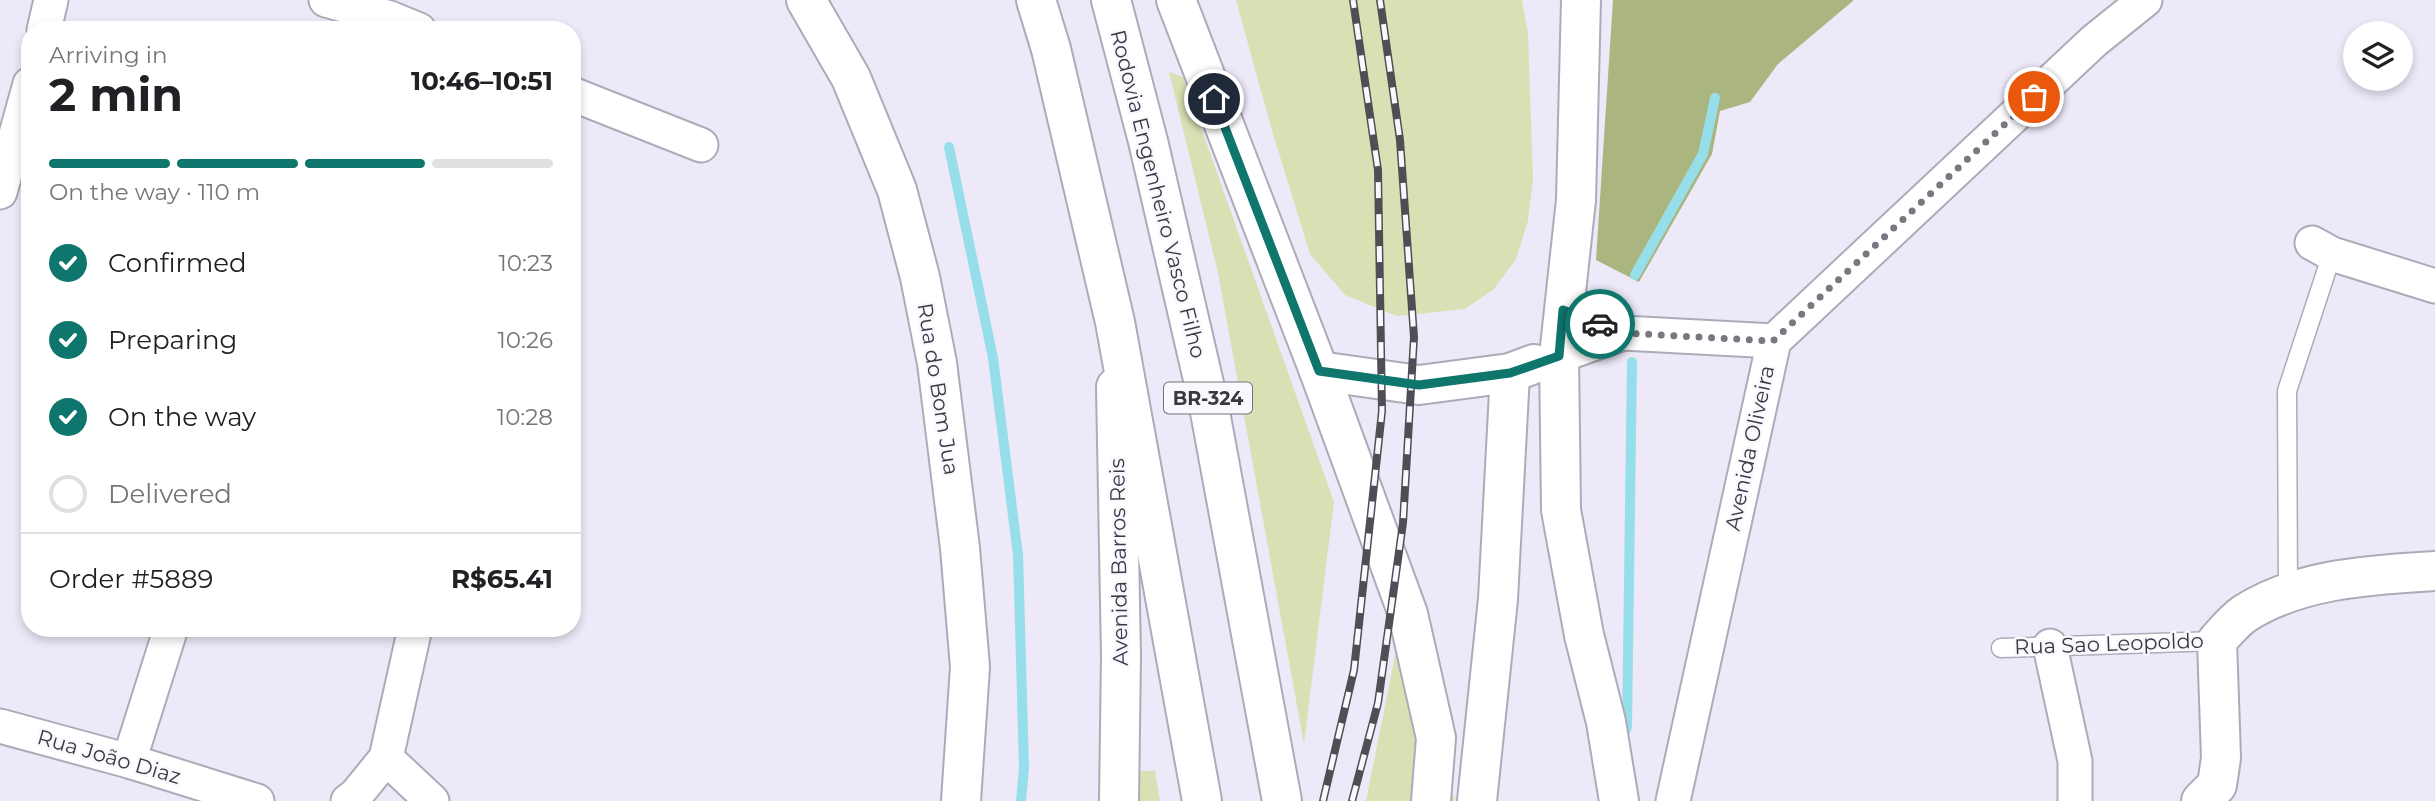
<!DOCTYPE html>
<meta charset="utf-8">
<style>
body{margin:0;font-family:Montserrat,sans-serif;background:#f2f2f2;color:#202124;height:100vh;display:flex;flex-direction:column;font-size:26px;white-space:nowrap}
*{box-sizing:border-box;margin:0}
p{font-size:23px;color:#757577}
.icon{flex:none;width:38px;height:38px;fill:none;stroke:currentColor;stroke-width:2;stroke-linecap:round;stroke-linejoin:round}
.map{position:relative;flex:1;overflow:hidden}
.drawer{position:absolute;left:21px;top:21px;width:560px;height:616px;display:flex;flex-direction:column;background:#fff;border-radius:28px;box-shadow:0 4px 10px #0003}
.drawer>*{flex:none}
.buttons{position:absolute;left:2343px;top:21px;display:grid;gap:14px}
.buttons a{display:grid;place-items:center;width:70px;height:70px;border-radius:50%;background:#fff;box-shadow:0 4px 10px #0003;font-size:35px}
.pin{position:absolute;display:grid;place-items:center;width:60px;height:60px;color:#fff;margin:-30px;border:4px solid #fff;border-radius:50%;box-shadow:0 2px 7px #0007}
.courier{position:absolute;display:grid;place-items:center;width:70px;height:70px;margin:-35px;border:5px solid #0f766e;border-radius:50%;background:#fff;color:#222;box-shadow:0 2px 9px #0007}
.summary em{font-style:normal;font-weight:700}
.summary div{display:flex;flex-direction:column-reverse}
.summary{display:flex;align-items:center;justify-content:space-between;height:119px;padding:0 28px}
h1{font-size:46px;font-weight:700;line-height:52px}
.bar{display:grid;grid-template-columns:repeat(4,1fr);gap:10px 7px;align-content:center;height:84px;padding:0 28px}
.bar i{height:9px;border-radius:5px;background:#e0e0e0}
.bar .current{background:#0f766e}
.bar p{grid-column:span 4}
.line{display:flex;align-items:center;gap:18px;padding:0 28px;border-top:2px solid #e0e0e0}
.line div{flex:1}
ol{padding:0 28px;list-style:none}
li{display:flex;align-items:center;gap:21px;height:77px}
li p{margin-inline-start:auto}
li .icon{padding:7px;border-radius:50%;background:#0f766e;color:#fff;stroke-width:4}
li:last-child{color:#757577}
li i{width:38px;height:38px;border:4px solid #e0e0e0;border-radius:50%}
.map>svg:first-child{display:block}
.green{fill:#d8e1b4}
.forest{fill:#abb57f}
.lines{fill:none;stroke-linecap:round;stroke-linejoin:round}
.stream{stroke:#96dfea;stroke-width:10}
.service-casing{stroke:#aeaab9;stroke-width:21}
.minor-casing{stroke:#aeaab9;stroke-width:37}
.tertiary-casing{stroke:#aeaab9;stroke-width:42}
.primary-casing{stroke:#aeaab9;stroke-width:42}
.motorway-casing{stroke:#aeaab9;stroke-width:42}
.service{stroke:#fff;stroke-width:18}
.minor{stroke:#fff;stroke-width:33}
.tertiary{stroke:#fff;stroke-width:38}
.primary{stroke:#fff;stroke-width:38}
.motorway{stroke:#fff;stroke-width:38}
.rail-casing{stroke:#504e55;stroke-width:8}
.rail{stroke:#faf8fe;stroke-width:5;stroke-dasharray:16;stroke-linecap:butt}
.done{stroke:#797780;stroke-width:7;stroke-dasharray:0 12.6}
.route{stroke:#0f766e;stroke-width:9}
.labels{text-anchor:middle;stroke-width:5;stroke-linejoin:round;paint-order:stroke}
.shield{fill:#faf8fe;stroke:#747278;stroke-width:2}
.shield-label{font-size:19px;font-weight:bold;fill:#3b393f}
.street-label{font-size:21px;fill:#3b393f;stroke:#faf8fe}
</style>
<div class="map">
<svg width="2435" height="801" viewBox="0 0 2435 801">
<rect width="100%" height="100%" fill="#ede9f9"/>
<!-- green -->
<g class="green">
<polygon points="1236,0 1522,0 1528,33 1533,179 1528,221 1516,259 1494,289 1465,309 1397,316 1345,295 1310,254 1270,124"/>
<polygon points="1169,72 1183,77 1334,502 1304,744 1218,273"/>
<polygon points="1396,651 1455,801 1366,801"/>
<polygon points="1139,771 1155,771 1160,801 1139,801"/>
</g>
<!-- forest -->
<polygon class="forest" points="1613,0 1854,0 1778,64 1750,102 1720,111 1712,154 1639,282 1596,260"/>
<g class="lines">
<!-- stream -->
<g class="stream">
<polyline points="949,147 993,358 1018,555 1024,768 1021,801"/>
<polyline points="1635,275 1703,154 1715,98"/>
<polyline points="1621,739 1627,727 1632,362"/>
</g>
<!-- service casing -->
<g class="service-casing">
<g id="service">
<polyline points="2288,593 2287,391 2332,254"/>
<polyline points="2001,648 2217,641"/>
</g>
</g>
<!-- minor casing -->
<g class="minor-casing">
<g id="minor">
<polyline points="326,0 390,18 419,30"/>
<polyline points="44,30 51,0"/>
<polyline points="572,94 701,145"/>
<polyline points="0,192 30,84"/>
<polyline points="2312,243 2332,254 2435,286"/>
<polyline points="1563,310 1623,333 1774,341"/>
<polyline points="1559,356 1623,333"/>
<polyline points="2050,646 2075,761 2075,801"/>
<polyline points="0,726 129,761 257,801"/>
<polyline points="386,758 432,801"/>
<polyline points="129,761 171,628"/>
<polyline points="348,801 356,795 386,758 415,628"/>
<polyline points="1673,801 1774,341 2094,41 2145,0"/>
</g>
</g>
<!-- tertiary casing -->
<g class="tertiary-casing">
<g id="tertiary">
<polyline points="806,0 851,78 897,190 920,277 937,363 960,548 970,667 961,801"/>
<polyline points="1581,0 1576,200 1559,356 1561,510 1584,635 1606,722 1619,801"/>
<polyline points="1319,371 1419,385 1510,373 1534,364"/>
<polyline points="1477,801 1498,599 1510,373"/>
<path d="M 2201,801 L 2217,785 L 2221,758 L 2217,641 C 2225,632 2234,621 2244,614 C 2300,578 2371,575 2435,571"/>
</g>
</g>
<!-- primary casing -->
<g class="primary-casing">
<g id="primary">
<polyline points="1176,0 1319,371 1408,614 1436,738 1431,801"/>
<polyline points="1116,387 1121,656 1119,801"/>
</g>
</g>
<!-- motorway casing -->
<g class="motorway-casing">
<g id="motorway">
<polyline points="1036,0 1051,49 1115,322 1202,801"/>
<polyline points="1111,0 1148,141 1208,401 1282,801"/>
</g>
</g>
<!-- service -->
<use href="#service" class="service"/>
<!-- minor -->
<use href="#minor" class="minor"/>
<!-- tertiary -->
<use href="#tertiary" class="tertiary"/>
<!-- primary -->
<use href="#primary" class="primary"/>
<!-- motorway -->
<use href="#motorway" class="motorway"/>
<!-- rail casing -->
<g class="rail-casing">
<g id="rail">
<polyline points="1323,801 1354,670 1382,411 1378,170 1353,0"/>
<polyline points="1352,801 1378,703 1403,523 1414,337 1400,140 1380,0"/>
</g>
</g>
<!-- rail -->
<use href="#rail" class="rail"/>
</g>
<g class="lines">
<!-- done -->
<polyline class="done" points="1600,324 1623,333 1773,341 2034,97"/>
<!-- route -->
<polyline class="route" points="1214,99 1319,371 1419,385 1510,373 1559,356 1563,310 1600,324"/>
</g>
<g class="labels">
<!-- shield labels -->
<rect class="shield" x="1164" y="382.5" width="88" height="31" rx="5"/>
<g class="shield-label">
<text x="1208" y="405">BR-324</text>
</g>
<!-- street labels -->
<g class="street-label">
<text transform="translate(1158 194) rotate(76)" y="7">Rodovia Engenheiro Vasco Filho</text>
<text transform="translate(938 389) rotate(81)" y="7">Rua do Bom Jua</text>
<text transform="translate(1750 448) rotate(-78)" y="7">Avenida Oliveira</text>
<text transform="translate(1119 562) rotate(-91)" y="7">Avenida Barros Reis</text>
<text transform="translate(2109 644) rotate(-2)" y="7">Rua Sao Leopoldo</text>
<text transform="translate(109 757) rotate(16)" y="7">Rua João Diaz</text>
</g>
</g>
</svg>
<div class="buttons">
<a><svg class="icon" aria-label="layers" viewBox="0 0 24 24"><path d="M12 4l9 5-9 5-9-5zM3 14l9 5 9-5"/></svg></a>
</div>
<div class="pin" style="left:2034px;top:97px;background:#ea580c"><svg class="icon" aria-label="bag" viewBox="0 0 24 24"><path d="M5 8h14l-1 12H6zM9 8a3 3 0 0 1 6 0"/></svg></div>
<div class="pin" style="left:1214px;top:99px;background:#1f2937"><svg class="icon" aria-label="home" viewBox="0 0 24 24"><path d="M3 11l9-7 9 7M6 9v11h12V9"/></svg></div>
<div class="courier" style="left:1600px;top:324px"><svg class="icon" aria-label="car" viewBox="0 0 24 24"><path d="M5 17H2v-5l4-1 3-4h7l3 4 3 1v5h-3M9 17h6M6 11h13"/><circle cx="7" cy="17" r="2"/><circle cx="17" cy="17" r="2"/></svg></div>
<section class="drawer">
<div class="summary"><div><h1>2 min</h1><p>Arriving in</p></div><em>10:46–10:51</em></div>
<div class="bar"><i class="current"></i><i class="current"></i><i class="current"></i><i></i><p>On the way · 110 m</p></div>
<ol>
<li><svg class="icon" aria-label="check" viewBox="0 0 24 24"><path d="M5 12l5 5 9-10"/></svg>Confirmed<p>10:23</p></li>
<li><svg class="icon" aria-label="check" viewBox="0 0 24 24"><path d="M5 12l5 5 9-10"/></svg>Preparing<p>10:26</p></li>
<li><svg class="icon" aria-label="check" viewBox="0 0 24 24"><path d="M5 12l5 5 9-10"/></svg>On the way<p>10:28</p></li>
<li><i></i>Delivered</li>
</ol>
<div class="line" style="height:91px"><div>Order #5889</div><b>R$65.41</b></div>
</section>
</div>
